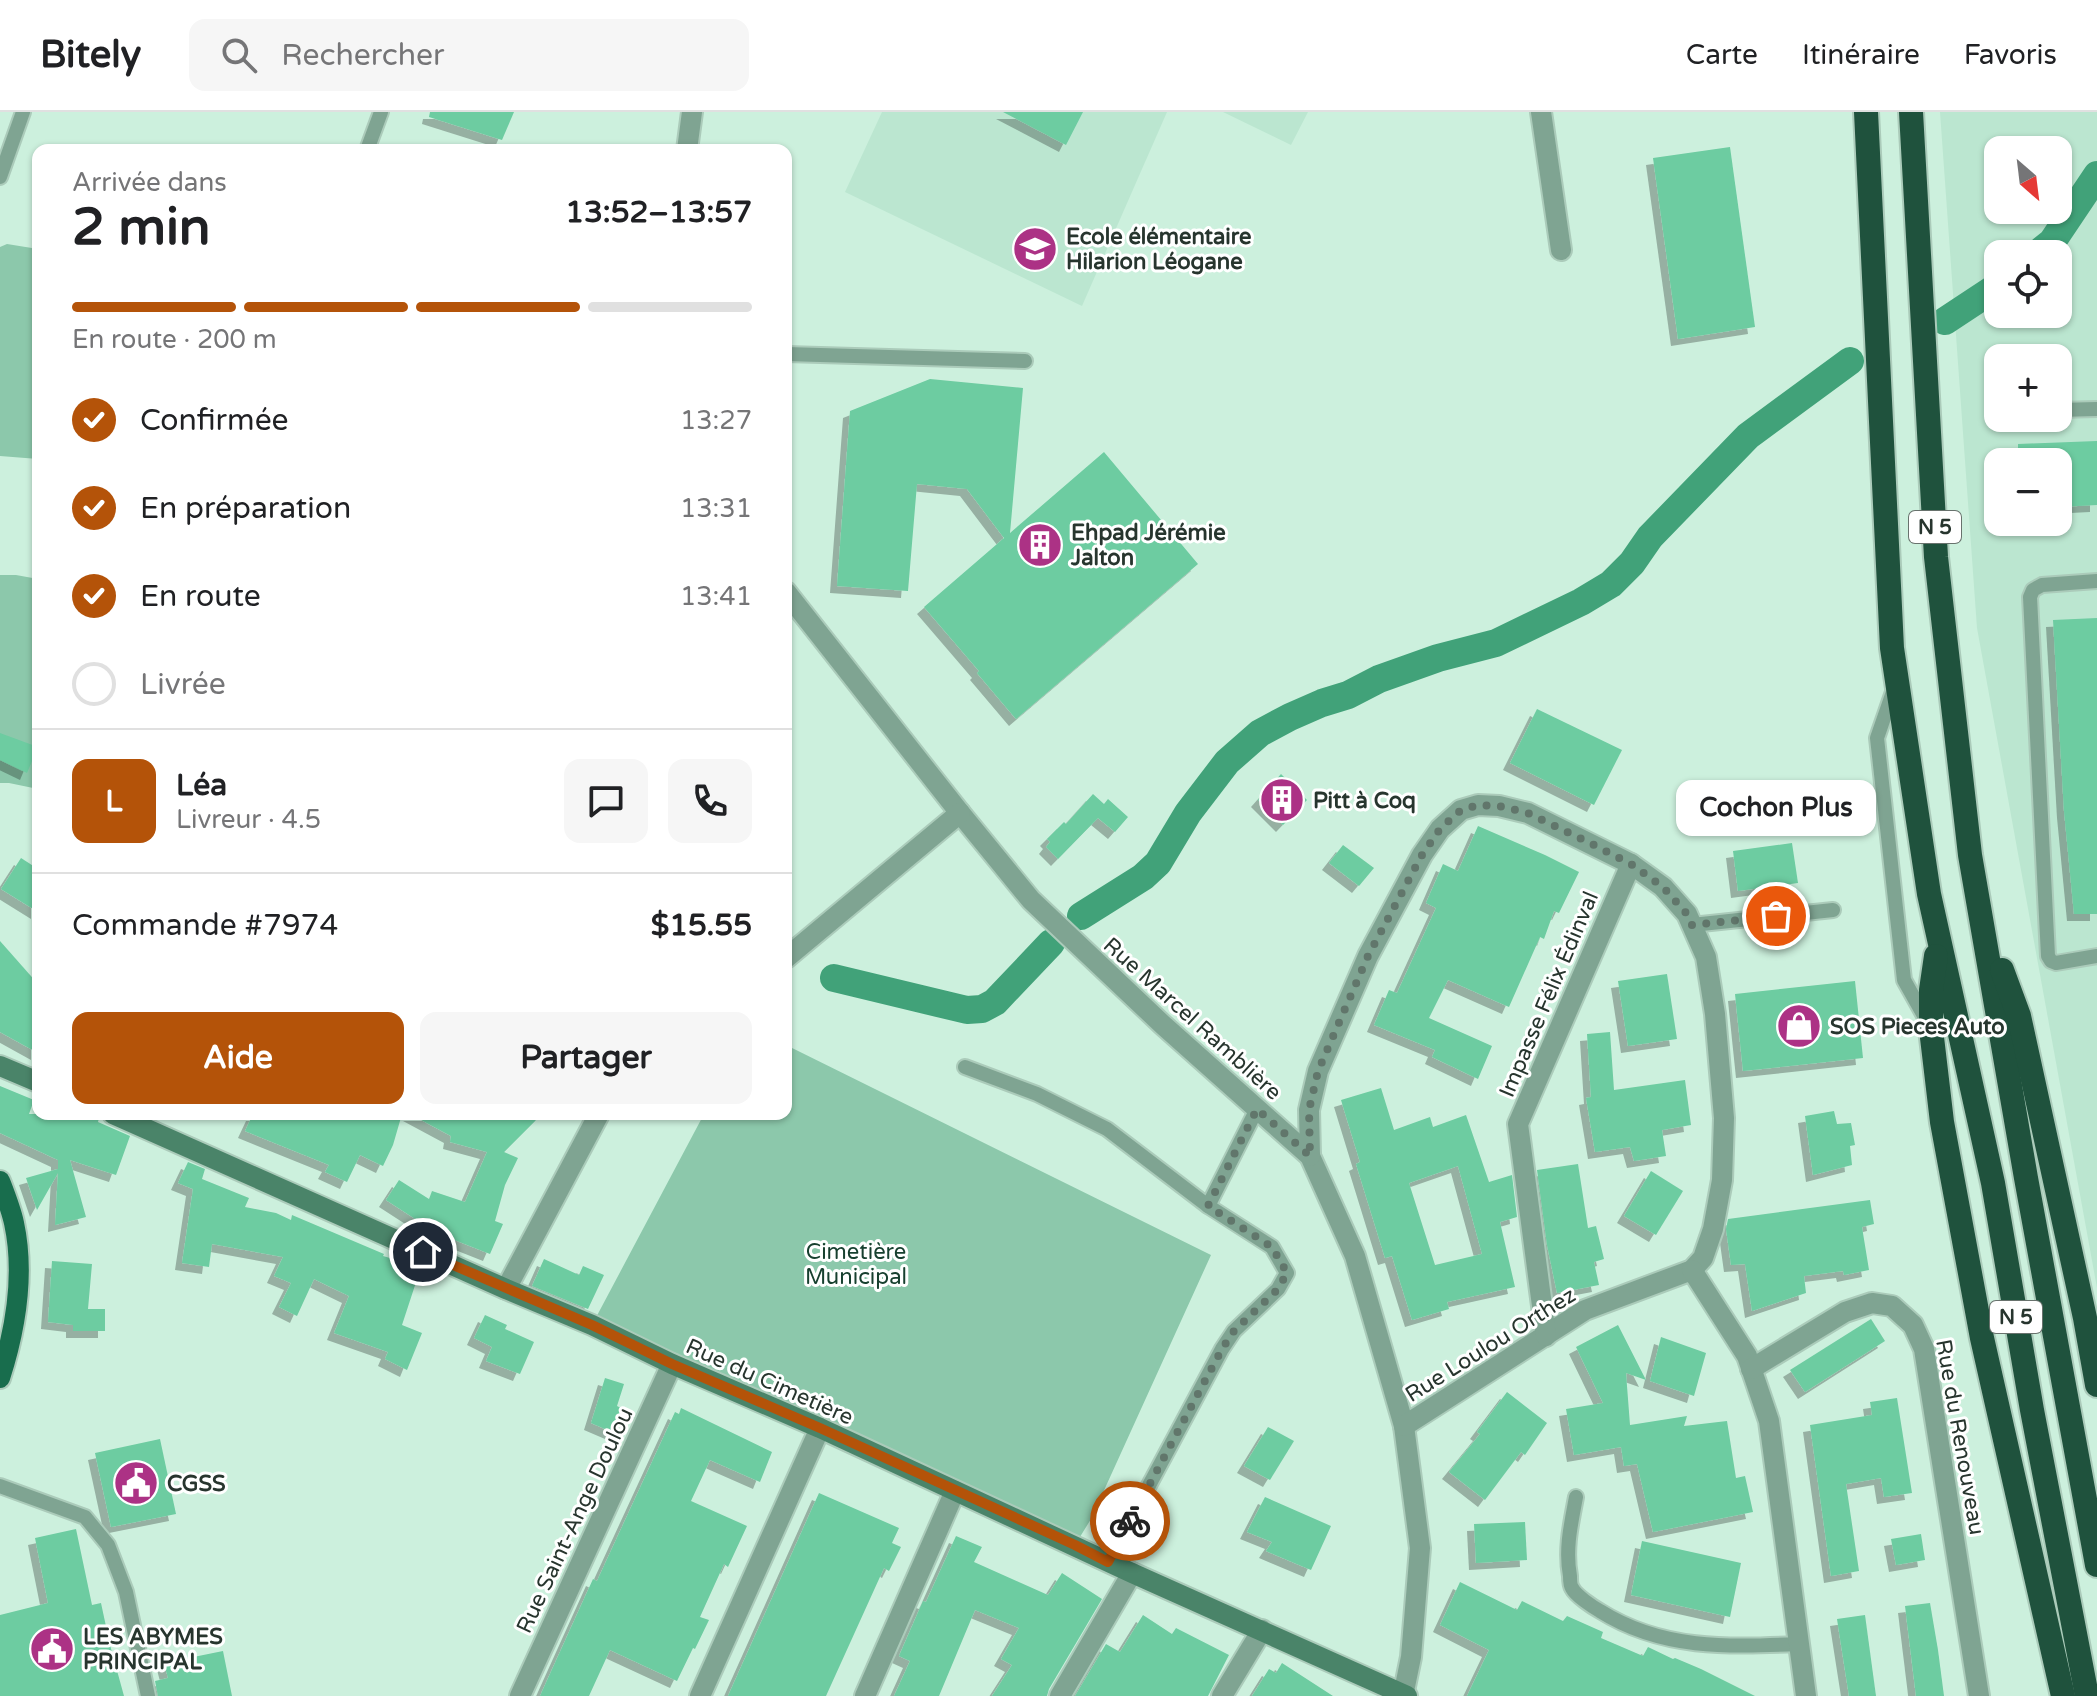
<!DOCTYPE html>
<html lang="fr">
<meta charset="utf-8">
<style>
body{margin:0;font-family:"Varela Round",sans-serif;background:#f6f6f6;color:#202124;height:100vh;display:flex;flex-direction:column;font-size:30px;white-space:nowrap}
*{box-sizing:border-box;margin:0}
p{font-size:26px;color:#757577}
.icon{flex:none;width:44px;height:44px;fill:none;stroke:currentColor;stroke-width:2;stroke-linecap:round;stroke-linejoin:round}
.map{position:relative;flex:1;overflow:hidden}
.side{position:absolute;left:32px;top:32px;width:760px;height:976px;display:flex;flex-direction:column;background:#fff;border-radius:16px;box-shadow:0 2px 6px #0004}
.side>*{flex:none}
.needle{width:52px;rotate:152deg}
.tools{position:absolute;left:1984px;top:24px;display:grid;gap:16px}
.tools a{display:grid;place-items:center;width:88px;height:88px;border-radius:16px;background:#fff;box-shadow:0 2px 6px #0004;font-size:40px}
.pin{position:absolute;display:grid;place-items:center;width:68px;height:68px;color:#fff;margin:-34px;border:4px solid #fff;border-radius:50%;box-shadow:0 2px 8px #0007}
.courier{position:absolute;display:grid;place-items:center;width:80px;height:80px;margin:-40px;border:6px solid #b45309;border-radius:50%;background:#fff;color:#222;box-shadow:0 2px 10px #0007}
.bubble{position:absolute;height:56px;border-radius:16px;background:#fff;box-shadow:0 2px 6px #0004;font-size:26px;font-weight:700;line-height:56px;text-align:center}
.head em{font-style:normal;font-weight:700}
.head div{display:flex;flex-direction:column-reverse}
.head{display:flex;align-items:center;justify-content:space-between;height:136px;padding:0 40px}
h1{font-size:52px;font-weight:700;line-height:60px}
.bar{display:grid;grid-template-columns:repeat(4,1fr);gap:12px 8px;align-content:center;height:96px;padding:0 40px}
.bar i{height:10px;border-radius:6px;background:#e0e0e0}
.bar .current{background:#b45309}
.bar p{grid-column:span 4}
.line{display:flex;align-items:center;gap:20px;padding:0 40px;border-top:2px solid #e0e0e0}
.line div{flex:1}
.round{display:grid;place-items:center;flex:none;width:84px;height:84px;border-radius:16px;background:#f6f6f6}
ol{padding:0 40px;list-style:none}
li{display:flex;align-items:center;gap:24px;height:88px}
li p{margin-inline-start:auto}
li .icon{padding:8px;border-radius:50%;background:#b45309;color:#fff;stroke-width:4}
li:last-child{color:#757577}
li i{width:44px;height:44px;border:4px solid #e0e0e0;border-radius:50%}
.button{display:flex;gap:16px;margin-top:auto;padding:16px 40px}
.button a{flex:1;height:92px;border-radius:16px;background:#b45309;color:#fff;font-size:32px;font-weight:700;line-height:92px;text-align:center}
.button a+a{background:#f6f6f6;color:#202124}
header{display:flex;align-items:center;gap:48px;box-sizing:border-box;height:112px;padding:0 40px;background:#fff;border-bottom:2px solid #e0e0e0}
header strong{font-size:38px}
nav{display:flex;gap:44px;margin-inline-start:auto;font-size:28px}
.search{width:560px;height:72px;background:#f6f6f6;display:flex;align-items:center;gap:20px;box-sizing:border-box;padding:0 28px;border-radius:16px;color:#757577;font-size:30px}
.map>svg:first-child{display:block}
.built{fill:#bbe6d0;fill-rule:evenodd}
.green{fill:#8cc8ab}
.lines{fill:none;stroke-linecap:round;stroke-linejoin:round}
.canal{stroke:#41a279;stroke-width:28}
.building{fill:#6dcca1;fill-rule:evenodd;filter:url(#shadow)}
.lane-casing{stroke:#abcbba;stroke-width:18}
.street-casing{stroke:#abcbba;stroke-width:24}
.secondary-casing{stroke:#abcbba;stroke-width:24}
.primary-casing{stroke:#abcbba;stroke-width:24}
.highway-casing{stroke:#abcbba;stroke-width:28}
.lane{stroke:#7fa492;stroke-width:14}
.street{stroke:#7fa492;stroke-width:20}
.secondary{stroke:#4a8469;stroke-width:20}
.primary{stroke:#186d4d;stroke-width:20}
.highway{stroke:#1f523d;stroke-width:24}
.done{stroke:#61766b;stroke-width:8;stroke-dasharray:0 14.4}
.route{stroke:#b45309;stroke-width:10}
.labels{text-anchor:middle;stroke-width:6;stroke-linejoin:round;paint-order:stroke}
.shield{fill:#fff;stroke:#68726d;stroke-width:2}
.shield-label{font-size:20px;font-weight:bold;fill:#27352e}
.poi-label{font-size:22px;font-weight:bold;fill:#27352e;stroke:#fff;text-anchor:start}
.street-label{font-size:22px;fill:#27352e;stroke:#fff}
.park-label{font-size:22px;fill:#17402f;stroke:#fff}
</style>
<header>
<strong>Bitely</strong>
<div class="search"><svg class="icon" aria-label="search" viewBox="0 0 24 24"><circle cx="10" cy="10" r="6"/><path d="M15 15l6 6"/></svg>Rechercher</div>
<nav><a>Carte</a><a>Itinéraire</a><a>Favoris</a></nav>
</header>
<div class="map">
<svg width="2097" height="1584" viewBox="0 0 2097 1584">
<defs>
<filter id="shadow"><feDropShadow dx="-7" dy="7" stdDeviation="0" flood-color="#0004"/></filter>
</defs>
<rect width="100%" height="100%" fill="#ccf0dd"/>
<!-- built -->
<g class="built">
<polygon points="882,0 1167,0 1082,194 845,80"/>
<polygon points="1223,0 1308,0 1291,33"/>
<path d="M 1940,0 L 2097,0 L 2097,1176 L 1977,516 ZM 1998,38 L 2058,38 L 2058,98 L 1998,98 ZM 1998,142 L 2058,142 L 2058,202 L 1998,202 ZM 1998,246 L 2058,246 L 2058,306 L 1998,306 ZM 1998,350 L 2058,350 L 2058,410 L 1998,410 Z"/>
</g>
<!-- green -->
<g class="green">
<polygon points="7,132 38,137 38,347 0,344 0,135"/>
<polygon points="0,463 16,463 38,467 38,677 9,671 0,671"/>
<polygon points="786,933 1211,1143 1091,1407 1075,1433 592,1213 704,1002 786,1002"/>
</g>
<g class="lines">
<!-- canal -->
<g class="canal">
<polyline points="2037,142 2052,130 2097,63"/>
<polyline points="1945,209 1998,174"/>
<polyline points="1081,804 1143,765 1158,751 1188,701 1227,650 1260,621 1290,605 1322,591 1348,583 1379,567 1438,546 1496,531 1581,490 1611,472 1632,451 1650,425 1748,324 1850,249"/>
<polyline points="834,866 967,898 982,897 995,890 1051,831"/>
</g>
</g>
<!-- building -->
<g class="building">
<polygon points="430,0 514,0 502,28 429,5"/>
<polygon points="1003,0 1083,0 1066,33"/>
<polygon points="1730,35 1755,215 1678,227 1653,46"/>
<polygon points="930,267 1023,276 1010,421 1104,340 1198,452 1016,607 977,561 979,559 924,495 1004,426 967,377 917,372 908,479 837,474 850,299"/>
<polygon points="2097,329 2097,393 2058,395 2058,350 2018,350 2018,332"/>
<polygon points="2097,506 2097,802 2074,802 2064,699 2053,508"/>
<polygon points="1537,597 1622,638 1594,693 1510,651"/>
<polygon points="0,621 38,635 27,661 0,648"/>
<polygon points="1281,662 1307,688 1283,713 1258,688"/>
<polygon points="1093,682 1104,692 1108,687 1128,705 1115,720 1098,706 1058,747 1046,735 1050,730 1047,727 1064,710 1066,712"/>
<polygon points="1478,714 1545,743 1579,760 1559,801 1554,799 1544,827 1540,825 1509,895 1448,868 1429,906 1492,934 1478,967 1432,945 1435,938 1374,913 1389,878 1397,881 1436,796 1426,791 1443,752 1458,759"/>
<polygon points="1792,731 1798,771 1738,779 1733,739"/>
<polygon points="1343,733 1374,756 1359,774 1329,751"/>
<polygon points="21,746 38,757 38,800 1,777"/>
<polygon points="0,829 38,872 38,941 0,920"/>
<polygon points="1667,862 1677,927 1628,934 1618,869"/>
<polygon points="1855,869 1863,946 1743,959 1735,882"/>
<polygon points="1610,920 1614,978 1685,968 1691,1013 1662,1018 1666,1044 1634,1049 1630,1035 1595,1040 1586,986 1591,985 1587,922"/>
<polygon points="0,974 34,988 29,1002 87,1002 99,1006 98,1010 130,1024 116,1063 70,1048 86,1105 55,1113 58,1061 37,1098 26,1066 58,1057 58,1048 0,1021"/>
<path d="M 1381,976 L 1394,1018 L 1430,1005 L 1433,1015 L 1466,1003 L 1489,1070 L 1512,1063 L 1517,1105 L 1500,1110 L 1515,1175 L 1447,1190 L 1449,1197 L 1412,1208 L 1392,1144 L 1385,1146 L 1356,1052 L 1360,1050 L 1341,988 ZM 1458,1054 L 1482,1142 L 1435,1153 L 1409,1071 Z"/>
<polygon points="1834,999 1837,1012 1851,1011 1855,1033 1850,1034 1852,1053 1813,1063 1805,1004"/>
<polygon points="253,1002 402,1002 393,1033 383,1054 360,1043 347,1070 325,1060 329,1053 245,1019"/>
<polygon points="410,1002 542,1002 504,1040 518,1046 505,1073 495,1109 503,1112 490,1142 437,1121 386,1088 399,1068 429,1087 432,1079 465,1090 487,1040 450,1030 451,1024"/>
<polygon points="188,1050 205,1057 202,1067 249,1086 245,1095 276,1101 291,1108 292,1103 384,1142 383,1144 390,1146 390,1149 420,1158 402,1213 422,1221 407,1258 385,1247 388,1240 334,1221 349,1184 314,1167 297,1204 279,1195 291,1171 274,1164 283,1145 212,1132 209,1155 182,1151 193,1077 178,1071"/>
<polygon points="1578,1052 1588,1116 1596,1114 1604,1147 1594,1150 1599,1173 1557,1181 1547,1133 1537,1058"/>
<polygon points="1651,1059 1683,1079 1656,1123 1624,1104"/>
<polygon points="1870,1088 1874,1112 1862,1115 1869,1158 1844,1163 1843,1159 1804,1164 1806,1181 1752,1199 1745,1152 1731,1153 1726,1117 1728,1107"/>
<polygon points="544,1147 579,1163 583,1154 604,1163 588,1197 532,1174"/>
<polygon points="52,1149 92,1152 88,1197 105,1197 105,1219 73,1219 73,1213 48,1210"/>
<polygon points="485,1203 507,1213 505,1217 534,1230 520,1262 486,1249 492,1235 474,1226"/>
<polygon points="1871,1207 1885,1229 1805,1280 1790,1258"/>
<polygon points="1618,1213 1646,1268 1626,1261 1630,1313 1687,1304 1684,1314 1727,1309 1736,1366 1745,1364 1753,1400 1653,1420 1637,1352 1624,1354 1621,1335 1574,1343 1566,1297 1603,1291 1576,1235"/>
<polygon points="1661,1225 1706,1241 1694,1284 1650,1269"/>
<polygon points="605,1266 624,1272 617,1294 621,1296 612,1320 591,1311"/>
<polygon points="1507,1280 1547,1311 1525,1343 1521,1340 1485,1388 1449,1360 1480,1322 1477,1320"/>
<polygon points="1897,1286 1912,1381 1884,1385 1881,1366 1846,1372 1859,1459 1831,1464 1810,1313 1872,1303 1870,1290"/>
<polygon points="681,1296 772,1340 760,1370 710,1348 691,1389 747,1414 728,1455 724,1452 700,1505 709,1508 695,1537 693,1536 677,1569 610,1538 589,1584 540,1584 593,1467 597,1469 675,1300 679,1302"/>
<polygon points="1268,1315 1294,1329 1270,1368 1244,1354"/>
<polygon points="160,1327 176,1402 111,1415 95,1341"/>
<polygon points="819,1381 899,1416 892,1431 901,1435 889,1459 884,1456 826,1584 728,1584"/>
<polygon points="1265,1385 1331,1414 1311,1458 1266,1439 1272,1430 1247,1420"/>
<polygon points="1525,1410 1527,1448 1476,1451 1474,1412"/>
<polygon points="76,1417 92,1493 101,1491 110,1533 124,1584 0,1584 0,1503 48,1491 35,1426"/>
<polygon points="1921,1422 1925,1448 1896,1453 1891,1427"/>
<polygon points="956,1424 982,1435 974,1450 1048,1483 1062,1461 1102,1487 1049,1577 1047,1584 992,1584 1012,1553 1001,1547 1019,1516 975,1498 939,1584 894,1584 910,1549 899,1544 923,1489 926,1490"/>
<polygon points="1642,1429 1741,1451 1730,1505 1631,1483"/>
<polygon points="1460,1470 1517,1498 1522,1489 1563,1509 1567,1504 1603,1520 1601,1526 1643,1544 1648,1535 1673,1547 1675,1546 1701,1557 1755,1584 1467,1584 1489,1538 1440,1513"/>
<polygon points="1930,1491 1938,1538 1944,1584 1916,1584 1905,1494"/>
<polygon points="1143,1503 1172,1522 1176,1516 1229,1543 1208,1584 1075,1584 1106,1532 1120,1540"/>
<polygon points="1865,1503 1876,1584 1849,1584 1837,1507"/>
<polygon points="223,1539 232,1584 158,1584 155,1569 168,1566 164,1551"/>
<polygon points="1282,1551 1333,1584 1252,1584 1269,1557 1276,1561"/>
</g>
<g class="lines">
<!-- lane casing -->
<g class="lane-casing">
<g id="lane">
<polyline points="367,38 381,0"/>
<polyline points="0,65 23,0"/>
<polyline points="786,242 1025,249"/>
<polyline points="2058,298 2097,297"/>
<polyline points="2097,469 2042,473 2033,478 2030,485 2048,844 2051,849 2056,851 2097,844"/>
<polyline points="1894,577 1877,626 1904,868 1927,909"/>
<polyline points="1692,813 1833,798"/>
<polyline points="965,955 1037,982 1107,1017 1208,1094 1272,1135 1287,1161 1278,1177 1234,1219 1222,1237 1108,1450"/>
<polyline points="1208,1094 1257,997"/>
<polyline points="0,1374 85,1405 108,1433 126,1480 148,1584"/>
<path d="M 1576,1385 C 1571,1412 1565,1437 1570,1464 C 1570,1468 1570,1473 1572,1476 C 1576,1484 1593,1495 1600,1499 C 1662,1538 1728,1535 1798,1532"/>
</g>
</g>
<!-- street casing -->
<g class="street-casing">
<g id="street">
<polyline points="1541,0 1561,138"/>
<polyline points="687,38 692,0"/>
<polyline points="786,480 960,701 1031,788 1163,913 1310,1044 1355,1144 1404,1314 1420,1436 1411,1545 1403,1584"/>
<polyline points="786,846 960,701"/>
<polyline points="1310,1044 1309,998 1318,959 1368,844 1422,743 1440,717 1461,698 1478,693 1499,694 1528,701 1631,752 1663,775 1687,802 1706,845 1715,902 1724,1006 1722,1068 1713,1117 1703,1146 1692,1158 1585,1198 1404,1314"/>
<polyline points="1692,1158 1747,1244 1769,1309 1806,1584"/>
<polyline points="506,1177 599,1002"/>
<polyline points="1546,1224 1518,1012 1631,752"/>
<polyline points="1751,1257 1845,1200 1872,1191 1892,1194 1913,1213 1924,1237 1979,1584"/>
<polyline points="520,1584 672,1252"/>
<polyline points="700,1584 820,1316"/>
<polyline points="865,1584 955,1379"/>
<polyline points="1060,1584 1132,1461"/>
<polyline points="1222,1584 1262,1518"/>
</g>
</g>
<!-- secondary casing -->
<g class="secondary-casing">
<g id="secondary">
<polyline points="0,954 38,970"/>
<polyline points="113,1002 506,1177 592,1213 672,1252 820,1316 1132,1461 1407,1584"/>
</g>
</g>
<!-- primary casing -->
<g class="primary-casing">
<path id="primary" d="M 0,1069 C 5,1082 11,1097 14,1111 C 25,1162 16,1216 0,1266"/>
</g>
<!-- highway casing -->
<g class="highway-casing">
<g id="highway">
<polyline points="1866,0 1892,536 1929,782 1993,1071 2032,1298 2087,1584"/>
<polyline points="1911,0 1936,445 1970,743 2026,1066 2097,1453"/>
<polyline points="1936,844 1931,878 1931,917 1942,1010 1982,1226 2063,1584"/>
<polyline points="2002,858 2019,904 2085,1206 2097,1273"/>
</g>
</g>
<!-- lane -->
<use href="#lane" class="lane"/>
<!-- street -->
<use href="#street" class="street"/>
<!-- secondary -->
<use href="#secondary" class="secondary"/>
<!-- primary -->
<use href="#primary" class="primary"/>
<!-- highway -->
<use href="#highway" class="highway"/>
</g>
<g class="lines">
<!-- done -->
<polyline class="done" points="1130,1409 1222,1237 1234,1219 1278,1177 1287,1161 1272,1135 1208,1094 1257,997 1310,1044 1309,998 1318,959 1368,844 1422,743 1440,717 1461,698 1478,693 1499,694 1528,701 1590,731 1631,752 1663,775 1687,802 1692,813 1776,804"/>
<!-- route -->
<polyline class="route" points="423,1140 592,1213 672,1252 820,1316 1075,1433 1108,1450 1130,1409"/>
</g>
<!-- icons -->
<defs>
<g id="school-disc" transform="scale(2.3)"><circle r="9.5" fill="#ac3285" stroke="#fff"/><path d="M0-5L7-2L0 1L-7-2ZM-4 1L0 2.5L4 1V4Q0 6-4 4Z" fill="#fff"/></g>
<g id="building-disc" transform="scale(2.3)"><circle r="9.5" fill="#ac3285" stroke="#fff"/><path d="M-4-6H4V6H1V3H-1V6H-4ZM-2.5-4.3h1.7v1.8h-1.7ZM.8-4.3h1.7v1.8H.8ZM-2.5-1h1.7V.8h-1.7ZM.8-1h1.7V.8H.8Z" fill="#fff"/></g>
<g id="shop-disc" transform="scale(2.3)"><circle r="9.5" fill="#ac3285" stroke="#fff"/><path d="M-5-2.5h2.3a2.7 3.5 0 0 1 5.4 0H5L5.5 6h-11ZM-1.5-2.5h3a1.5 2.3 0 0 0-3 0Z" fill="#fff"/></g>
<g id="civic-disc" transform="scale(2.3)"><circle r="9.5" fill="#ac3285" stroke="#fff"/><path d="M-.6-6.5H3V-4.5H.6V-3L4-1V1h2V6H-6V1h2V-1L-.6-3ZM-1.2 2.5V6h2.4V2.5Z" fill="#fff"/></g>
</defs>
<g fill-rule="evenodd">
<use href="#school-disc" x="1035" y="137"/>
<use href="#building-disc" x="1040" y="433"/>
<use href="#building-disc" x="1282" y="688"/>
<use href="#shop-disc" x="1799" y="914"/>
<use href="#civic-disc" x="136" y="1371"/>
<use href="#civic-disc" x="52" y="1537"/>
</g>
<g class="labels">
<!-- shield labels -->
<g class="shield">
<rect x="1909" y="399" width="52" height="32" rx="6"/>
<rect x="1990" y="1189" width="52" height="32" rx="6"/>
</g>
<g class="shield-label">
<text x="1935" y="422">N 5</text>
<text x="2016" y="1212">N 5</text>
</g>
<!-- poi labels -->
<g class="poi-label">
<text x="1066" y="132">Ecole élémentaire<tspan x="1066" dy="25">Hilarion Léogane</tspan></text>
<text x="1071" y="428">Ehpad Jérémie<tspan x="1071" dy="25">Jalton</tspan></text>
<text x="1313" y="696">Pitt à Coq</text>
<text x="1830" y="922">SOS Pieces Auto</text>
<text x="167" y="1379">CGSS</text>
<text x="83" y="1532">LES ABYMES<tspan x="83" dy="25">PRINCIPAL</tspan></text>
</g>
<!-- street labels -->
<g class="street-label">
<text transform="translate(1548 882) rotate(-67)" y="8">Impasse Félix Édinval</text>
<text transform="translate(1193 906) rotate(42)" y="8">Rue Marcel Ramblière</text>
<text transform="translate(1490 1232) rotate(-32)" y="8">Rue Loulou Orthez</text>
<text transform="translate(770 1269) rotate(24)" y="8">Rue du Cimetière</text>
<text transform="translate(1961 1325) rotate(80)" y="8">Rue du Renouveau</text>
<text transform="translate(574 1408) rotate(-65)" y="8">Rue Saint-Ange Doulou</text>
</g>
<!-- park labels -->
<g class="park-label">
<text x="856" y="1147">Cimetière<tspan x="856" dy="25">Municipal</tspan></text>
</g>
</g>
</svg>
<div class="tools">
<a><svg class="needle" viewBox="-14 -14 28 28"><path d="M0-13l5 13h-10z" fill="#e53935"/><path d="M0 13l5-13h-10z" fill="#757577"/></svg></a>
<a><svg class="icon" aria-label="locate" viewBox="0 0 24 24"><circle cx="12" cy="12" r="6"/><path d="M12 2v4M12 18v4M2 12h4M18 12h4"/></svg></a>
<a>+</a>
<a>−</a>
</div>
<div class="pin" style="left:1776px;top:804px;background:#ea580c"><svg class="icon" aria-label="bag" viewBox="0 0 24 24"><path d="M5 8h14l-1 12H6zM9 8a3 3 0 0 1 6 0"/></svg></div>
<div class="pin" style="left:423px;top:1140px;background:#1f2937"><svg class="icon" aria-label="home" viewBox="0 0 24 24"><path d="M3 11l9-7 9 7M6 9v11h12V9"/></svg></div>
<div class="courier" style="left:1130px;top:1409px"><svg class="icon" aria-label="bike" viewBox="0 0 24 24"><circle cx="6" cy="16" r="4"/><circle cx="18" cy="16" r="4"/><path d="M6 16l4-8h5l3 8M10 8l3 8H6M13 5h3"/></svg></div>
<div class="bubble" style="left:1676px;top:668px;width:200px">Cochon Plus</div>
<section class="side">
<div class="head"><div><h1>2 min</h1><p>Arrivée dans</p></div><em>13:52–13:57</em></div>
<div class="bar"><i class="current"></i><i class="current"></i><i class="current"></i><i></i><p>En route · 200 m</p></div>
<ol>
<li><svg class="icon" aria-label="check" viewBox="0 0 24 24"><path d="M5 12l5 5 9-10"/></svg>Confirmée<p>13:27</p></li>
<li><svg class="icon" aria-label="check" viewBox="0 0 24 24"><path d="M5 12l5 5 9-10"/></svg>En préparation<p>13:31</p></li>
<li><svg class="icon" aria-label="check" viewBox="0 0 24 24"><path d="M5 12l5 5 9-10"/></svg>En route<p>13:41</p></li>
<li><i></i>Livrée</li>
</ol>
<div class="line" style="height:144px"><b class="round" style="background:#b45309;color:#fff">L</b><div><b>Léa</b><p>Livreur · 4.5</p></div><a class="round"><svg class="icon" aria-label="chat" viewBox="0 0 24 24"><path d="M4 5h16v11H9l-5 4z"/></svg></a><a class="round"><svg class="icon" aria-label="phone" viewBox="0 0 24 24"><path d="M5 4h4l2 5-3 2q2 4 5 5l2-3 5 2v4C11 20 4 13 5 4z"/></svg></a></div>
<div class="line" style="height:104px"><div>Commande #7974</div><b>$15.55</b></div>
<div class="button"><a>Aide</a><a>Partager</a></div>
</section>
</div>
